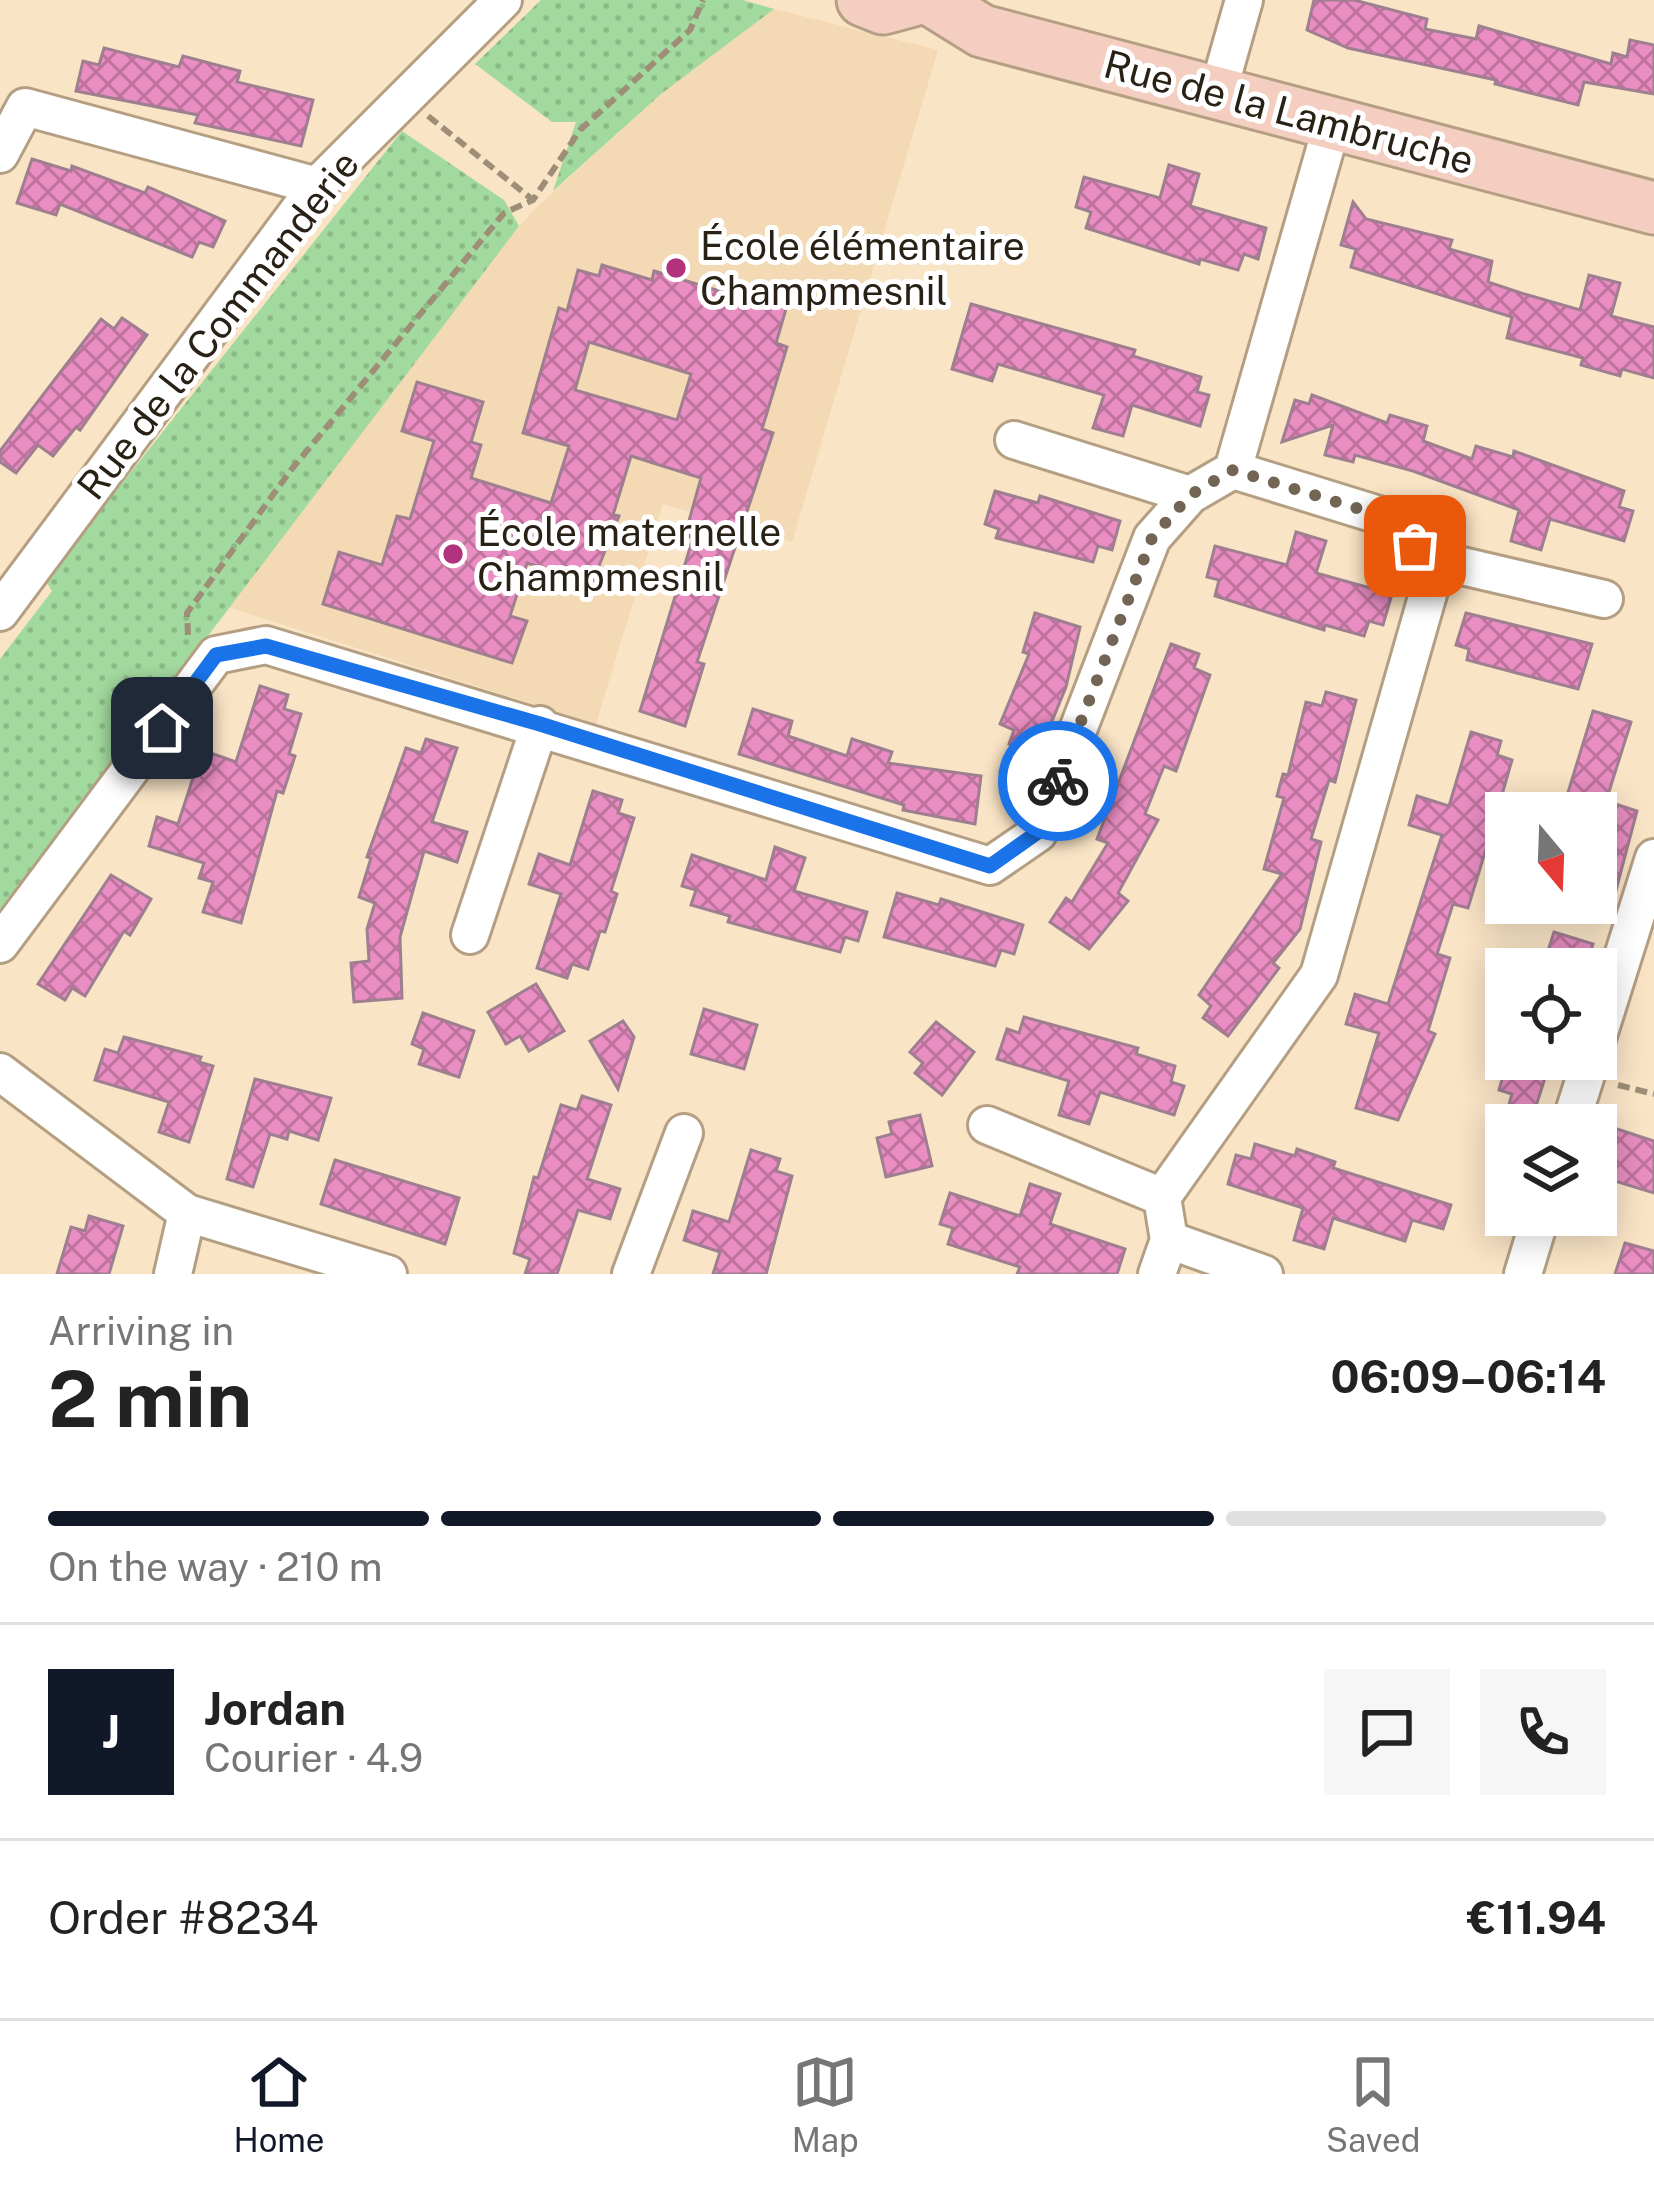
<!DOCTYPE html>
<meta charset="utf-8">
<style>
body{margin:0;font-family:"Public Sans",sans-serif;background:#f6f6f6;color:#222;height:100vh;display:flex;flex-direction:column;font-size:45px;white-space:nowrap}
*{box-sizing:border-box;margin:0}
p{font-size:39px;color:#767676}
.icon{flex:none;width:66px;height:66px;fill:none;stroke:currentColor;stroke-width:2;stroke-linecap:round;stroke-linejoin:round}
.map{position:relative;height:1274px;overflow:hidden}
.side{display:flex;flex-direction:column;background:#fff;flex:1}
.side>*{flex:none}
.needle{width:78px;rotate:161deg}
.buttons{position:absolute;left:1485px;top:792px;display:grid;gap:24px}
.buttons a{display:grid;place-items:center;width:132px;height:132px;border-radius:0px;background:#fff;box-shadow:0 6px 30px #0003;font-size:60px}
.pin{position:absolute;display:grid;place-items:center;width:102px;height:102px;color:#fff;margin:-51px;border-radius:24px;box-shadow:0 6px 18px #0006}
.courier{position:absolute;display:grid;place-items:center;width:120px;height:120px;margin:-60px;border:9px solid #1a73e8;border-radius:50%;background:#fff;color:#222;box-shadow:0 3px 15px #0007}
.headline em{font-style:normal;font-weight:700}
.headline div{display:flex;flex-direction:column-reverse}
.headline{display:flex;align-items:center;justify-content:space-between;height:204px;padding:0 48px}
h1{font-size:78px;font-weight:700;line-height:90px}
.bar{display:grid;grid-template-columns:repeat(4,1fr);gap:18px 12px;align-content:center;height:144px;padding:0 48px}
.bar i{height:15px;border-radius:9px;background:#e0e0e0}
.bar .active{background:#111827}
.bar p{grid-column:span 4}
.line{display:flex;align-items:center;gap:30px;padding:0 48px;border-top:3px solid #e0e0e0}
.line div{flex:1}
.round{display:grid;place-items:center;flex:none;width:126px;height:126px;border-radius:0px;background:#f6f6f6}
.tab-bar{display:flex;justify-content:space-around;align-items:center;height:168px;border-top:3px solid #e0e0e0;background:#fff;font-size:33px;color:#767676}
.tab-bar a{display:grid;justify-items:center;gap:6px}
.tab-bar .active{color:#111827}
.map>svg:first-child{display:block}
.built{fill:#f4d9b5}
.green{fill:url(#green-dots)}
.building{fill:url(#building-cross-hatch);stroke:#9f7e90;stroke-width:3;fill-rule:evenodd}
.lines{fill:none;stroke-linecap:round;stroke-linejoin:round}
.street-casing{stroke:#b49f83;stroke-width:42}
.secondary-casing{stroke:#b49f83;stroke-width:57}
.path{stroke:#9e8e78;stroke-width:6;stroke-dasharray:12 6;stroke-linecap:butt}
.street{stroke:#fff;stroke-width:36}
.secondary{stroke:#f5cec2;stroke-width:51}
.done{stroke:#726554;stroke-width:12;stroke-dasharray:0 21.6}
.route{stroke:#1a73e8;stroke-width:15}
.poi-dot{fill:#b2327e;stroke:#fff;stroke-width:4.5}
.labels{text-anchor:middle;stroke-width:10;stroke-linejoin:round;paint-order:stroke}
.street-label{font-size:39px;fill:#292116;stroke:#fff}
.poi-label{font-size:39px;fill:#292116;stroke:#fff;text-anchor:start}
</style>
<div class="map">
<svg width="1654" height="1274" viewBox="0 0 1654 1274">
<defs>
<pattern id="green-dots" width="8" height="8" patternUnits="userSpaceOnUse" patternTransform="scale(3)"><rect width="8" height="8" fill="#a2d99e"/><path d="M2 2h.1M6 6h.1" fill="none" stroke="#8cba87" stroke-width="1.8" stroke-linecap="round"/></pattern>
<pattern id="building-cross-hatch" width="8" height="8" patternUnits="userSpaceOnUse" patternTransform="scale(3)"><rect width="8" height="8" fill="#e98dc2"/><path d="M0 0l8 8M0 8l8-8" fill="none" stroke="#bd739d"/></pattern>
</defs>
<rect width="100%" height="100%" fill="#fae4c6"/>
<!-- built -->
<polygon class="built" points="774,9 938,50 792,542 663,504 596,724 221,605 441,311 539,205 661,94"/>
<!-- green -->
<g class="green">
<polygon points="541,0 743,0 774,9 661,94 553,191 576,122 552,122 475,64"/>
<polygon points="402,131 504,200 519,226 0,910 0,659 52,591 45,580"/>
</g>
<!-- building -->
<g class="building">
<polygon points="1314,0 1354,0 1427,19 1425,29 1476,39 1479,26 1611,64 1613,53 1627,57 1630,40 1654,45 1654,94 1584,82 1578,105 1495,84 1496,80 1348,48 1307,30"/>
<polygon points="104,48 179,67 183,56 240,71 237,82 313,100 301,146 195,123 198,115 76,91 83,61 99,65"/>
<polygon points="32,159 71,171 72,166 145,193 148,187 225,221 213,247 199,242 192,257 60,204 56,215 17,203"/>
<polygon points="1169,165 1199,174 1190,206 1266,228 1258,259 1244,254 1238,270 1200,259 1199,264 1086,228 1091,212 1076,207 1084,177 1160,198"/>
<polygon points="1353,202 1366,219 1452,240 1449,249 1492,261 1488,282 1521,293 1580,310 1589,275 1620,283 1611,316 1654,327 1654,378 1622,369 1620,376 1581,365 1583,358 1507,338 1512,317 1351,267 1356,249 1341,245"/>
<path d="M 602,265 L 652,280 L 654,271 L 752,301 L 754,292 L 788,302 L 776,343 L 787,347 L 762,429 L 773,433 L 697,662 L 704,664 L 685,726 L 640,711 L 693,538 L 685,535 L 701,478 L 631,456 L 613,515 L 619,516 L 593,581 L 527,563 L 510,616 L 527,621 L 512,663 L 323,604 L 339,552 L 382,565 L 397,516 L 410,519 L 434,441 L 402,431 L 417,382 L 483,402 L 471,442 L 481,445 L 471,478 L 551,503 L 569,446 L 523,433 L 559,308 L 567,311 L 578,270 L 599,276 ZM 589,342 L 691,374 L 677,420 L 575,390 Z"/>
<polygon points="971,304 1135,350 1133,356 1201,377 1197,392 1209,395 1200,426 1132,405 1123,436 1093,428 1104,395 998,364 992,381 952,369"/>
<polygon points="122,318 147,335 80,430 76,427 53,456 38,445 16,473 0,462 0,451 101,319 114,329"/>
<polygon points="1312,395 1387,423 1390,415 1427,426 1423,441 1472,459 1476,446 1513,457 1514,451 1624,491 1619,507 1633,511 1624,541 1550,519 1541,550 1511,541 1519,510 1413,471 1355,455 1353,462 1325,455 1333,425 1282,442 1295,400 1309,404"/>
<polygon points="995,491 1038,503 1040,496 1120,521 1112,550 1098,546 1093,562 996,538 999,529 985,524"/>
<polygon points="1296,532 1326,541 1316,573 1392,594 1383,625 1369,621 1364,636 1325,625 1324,630 1215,596 1219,580 1207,577 1215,546 1287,565"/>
<polygon points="1035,613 1080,627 1066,687 1038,755 1009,744 1014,730 1000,724 1029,654 1023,652"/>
<polygon points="1466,613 1592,644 1578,689 1467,660 1469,649 1456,645"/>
<polygon points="1171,644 1199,654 1194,668 1210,675 1176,771 1164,766 1145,814 1158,820 1118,893 1128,901 1089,949 1050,922 1066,898 1072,902 1108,843 1097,839"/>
<polygon points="260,686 288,695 284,709 301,714 289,754 295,756 283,793 277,791 241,923 203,912 213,882 199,878 204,863 149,846 157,817 178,824 202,750 236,762"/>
<polygon points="1326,692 1356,700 1335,782 1329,780 1311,839 1321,842 1300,929 1273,963 1279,968 1228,1036 1203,1018 1211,1006 1199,995 1282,874 1264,869 1284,798 1277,796 1283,774 1288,775 1306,702 1322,706"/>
<polygon points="753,709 792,721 788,736 847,756 852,739 892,752 888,763 981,776 975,824 903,810 904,805 739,754"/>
<polygon points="1593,711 1631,722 1606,801 1637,811 1616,890 1596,884 1596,809 1566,799"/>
<polygon points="1471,732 1501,741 1497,755 1512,760 1501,798 1507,800 1496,838 1490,836 1468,908 1453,904 1437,954 1450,958 1428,1031 1435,1034 1398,1120 1356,1108 1379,1033 1346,1024 1355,994 1388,1004 1442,835 1409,825 1417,796 1449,806"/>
<polygon points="426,739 457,748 432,822 467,832 457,862 424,851 400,937 402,998 354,1002 351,963 369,961 367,929 375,903 359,897 371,858 367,857 406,748 421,753"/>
<polygon points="593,791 622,800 618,813 634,818 611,891 617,894 605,932 600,931 588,969 572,964 567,978 537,968 561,894 529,884 539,854 570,865"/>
<polygon points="775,847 805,858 794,891 867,912 858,941 845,937 840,952 728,922 730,916 691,905 696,890 682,886 692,855 766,880"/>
<polygon points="111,875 151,899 130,935 124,931 85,996 72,988 65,1000 38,984"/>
<polygon points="897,893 939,905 941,899 1023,925 1014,954 1001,950 995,966 884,937"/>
<polygon points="1554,932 1593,944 1585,969 1542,969"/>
<polygon points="536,984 564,1031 529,1051 520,1036 506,1044 488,1012"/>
<polygon points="704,1009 757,1025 744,1069 691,1054"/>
<polygon points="423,1013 474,1031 459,1077 419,1064 424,1049 412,1044"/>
<polygon points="1024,1017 1138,1048 1136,1054 1175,1066 1171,1082 1184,1086 1174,1115 1100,1092 1089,1124 1059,1115 1069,1081 997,1059 1007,1029 1019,1033"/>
<polygon points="623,1021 634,1037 618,1089 590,1041"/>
<polygon points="936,1022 974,1052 942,1095 915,1073 923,1063 910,1052"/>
<polygon points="124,1037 201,1057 199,1062 213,1066 189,1142 159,1132 169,1102 95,1080 105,1049 118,1053"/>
<polygon points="1508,1059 1551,1059 1530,1125 1503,1125 1512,1094 1499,1090"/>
<polygon points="255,1079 331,1098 318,1140 289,1131 287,1139 270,1134 253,1187 227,1179"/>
<polygon points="582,1096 611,1105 587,1179 620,1189 610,1219 578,1210 557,1274 525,1274 530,1259 514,1253 534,1177 538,1178 561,1105 577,1110"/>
<polygon points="920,1115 932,1166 886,1177 877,1138 892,1134 889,1122"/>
<polygon points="1617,1129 1654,1141 1654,1193 1602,1177"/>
<polygon points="1255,1144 1295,1156 1297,1149 1335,1162 1333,1168 1451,1205 1443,1229 1412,1220 1405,1241 1333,1218 1324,1249 1294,1240 1303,1208 1228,1184 1236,1155 1251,1159"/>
<polygon points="751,1150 780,1159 776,1171 792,1176 766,1274 713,1274 720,1252 684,1240 689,1225 693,1211 729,1222"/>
<polygon points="335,1160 459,1198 445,1244 321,1204"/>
<polygon points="1030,1184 1060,1194 1050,1224 1125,1249 1117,1274 1017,1274 1020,1267 948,1244 953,1228 940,1224 950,1193 1020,1216"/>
<polygon points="89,1216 123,1226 109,1274 57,1274 71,1227 85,1231"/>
<polygon points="1625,1243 1654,1251 1654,1274 1615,1274"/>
</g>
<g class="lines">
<!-- street casing -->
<g class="street-casing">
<g id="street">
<polyline points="1218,92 1244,0"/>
<polyline points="0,154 25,107 317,186"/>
<polyline points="1014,440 1190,495"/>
<polyline points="1434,573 1462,566 1604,599"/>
<polyline points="0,612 317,186 503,0"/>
<polyline points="470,935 540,725"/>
<polyline points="0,944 216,655 266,645 990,866 1038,833 1152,538 1190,495 1233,470 1332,125"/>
<polyline points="1596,1042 1654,858"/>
<polyline points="0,1072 187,1213 388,1274"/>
<polyline points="987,1125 1162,1197"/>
<polyline points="1570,1125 1591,1059"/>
<polyline points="1169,1240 1264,1274"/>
<polyline points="173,1274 187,1213"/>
<polyline points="631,1274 684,1133"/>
<polyline points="1157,1274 1169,1240 1162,1197 1319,975 1434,573 1395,520 1233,470"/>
<polyline points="1523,1274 1541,1215"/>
</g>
</g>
<!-- secondary casing -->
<g class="secondary-casing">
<g id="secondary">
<polyline points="863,0 883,8 913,0"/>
<polyline points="932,0 982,31 1654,208"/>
</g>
</g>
<!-- path -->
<g class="path">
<polyline points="428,116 533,200"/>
<polyline points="188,635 187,613 291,470 504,213 533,200 580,130 690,30 703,0"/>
<polyline points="1618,1085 1654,1094"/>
</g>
<!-- street -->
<use href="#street" class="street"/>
<!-- secondary -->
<use href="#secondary" class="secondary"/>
</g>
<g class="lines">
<!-- done -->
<polyline class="done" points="1058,781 1152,538 1190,495 1233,470 1395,520 1415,546"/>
<!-- route -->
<polyline class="route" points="162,728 216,655 266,646 540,724 990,866 1038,832 1058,781"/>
</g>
<!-- markers -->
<g class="poi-dot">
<circle cx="676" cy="268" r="12"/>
<circle cx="453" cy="554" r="12"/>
</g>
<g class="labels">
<!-- street labels -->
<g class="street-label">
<text transform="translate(1289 112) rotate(15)" y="14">Rue de la Lambruche</text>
<text transform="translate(218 325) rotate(-52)" y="14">Rue de la Commanderie</text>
</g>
<!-- poi labels -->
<g class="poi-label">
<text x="700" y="260">École élémentaire<tspan x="700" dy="45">Champmesnil</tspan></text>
<text x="477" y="546">École maternelle<tspan x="477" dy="45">Champmesnil</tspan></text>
</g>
</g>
</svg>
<div class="buttons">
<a><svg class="needle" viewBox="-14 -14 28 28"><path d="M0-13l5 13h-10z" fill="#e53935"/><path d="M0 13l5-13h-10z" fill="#767676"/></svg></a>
<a><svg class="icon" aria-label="locate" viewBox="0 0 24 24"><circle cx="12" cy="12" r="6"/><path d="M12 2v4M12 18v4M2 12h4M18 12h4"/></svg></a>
<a><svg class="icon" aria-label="layers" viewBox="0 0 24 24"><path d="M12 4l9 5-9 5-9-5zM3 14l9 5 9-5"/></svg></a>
</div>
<div class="pin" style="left:1415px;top:546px;background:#ea580c"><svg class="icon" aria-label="bag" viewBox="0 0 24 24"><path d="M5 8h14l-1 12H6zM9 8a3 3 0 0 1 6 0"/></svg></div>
<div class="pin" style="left:162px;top:728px;background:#1f2937"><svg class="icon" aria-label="home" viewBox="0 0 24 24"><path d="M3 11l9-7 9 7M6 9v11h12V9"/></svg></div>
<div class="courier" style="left:1058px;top:781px"><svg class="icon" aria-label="bike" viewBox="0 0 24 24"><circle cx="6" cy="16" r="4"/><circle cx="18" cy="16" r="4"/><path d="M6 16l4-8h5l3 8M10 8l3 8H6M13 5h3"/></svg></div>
</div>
<section class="side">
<div class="headline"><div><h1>2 min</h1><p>Arriving in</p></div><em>06:09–06:14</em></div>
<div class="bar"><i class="active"></i><i class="active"></i><i class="active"></i><i></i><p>On the way · 210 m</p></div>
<div class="line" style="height:216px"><b class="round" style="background:#111827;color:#fff">J</b><div><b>Jordan</b><p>Courier · 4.9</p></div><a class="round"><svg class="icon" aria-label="chat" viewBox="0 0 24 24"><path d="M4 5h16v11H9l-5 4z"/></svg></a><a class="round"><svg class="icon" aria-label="phone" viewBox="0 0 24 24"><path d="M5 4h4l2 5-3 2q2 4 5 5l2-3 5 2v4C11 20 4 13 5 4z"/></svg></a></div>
<div class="line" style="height:156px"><div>Order #8234</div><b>€11.94</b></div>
</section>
<nav class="tab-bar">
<a class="active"><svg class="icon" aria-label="home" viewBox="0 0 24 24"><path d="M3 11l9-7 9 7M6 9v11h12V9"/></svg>Home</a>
<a><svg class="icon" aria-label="map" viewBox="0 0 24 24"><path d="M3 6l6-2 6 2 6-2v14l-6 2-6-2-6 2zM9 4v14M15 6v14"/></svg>Map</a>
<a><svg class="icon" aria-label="saved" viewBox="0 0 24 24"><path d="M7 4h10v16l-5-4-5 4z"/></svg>Saved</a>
</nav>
